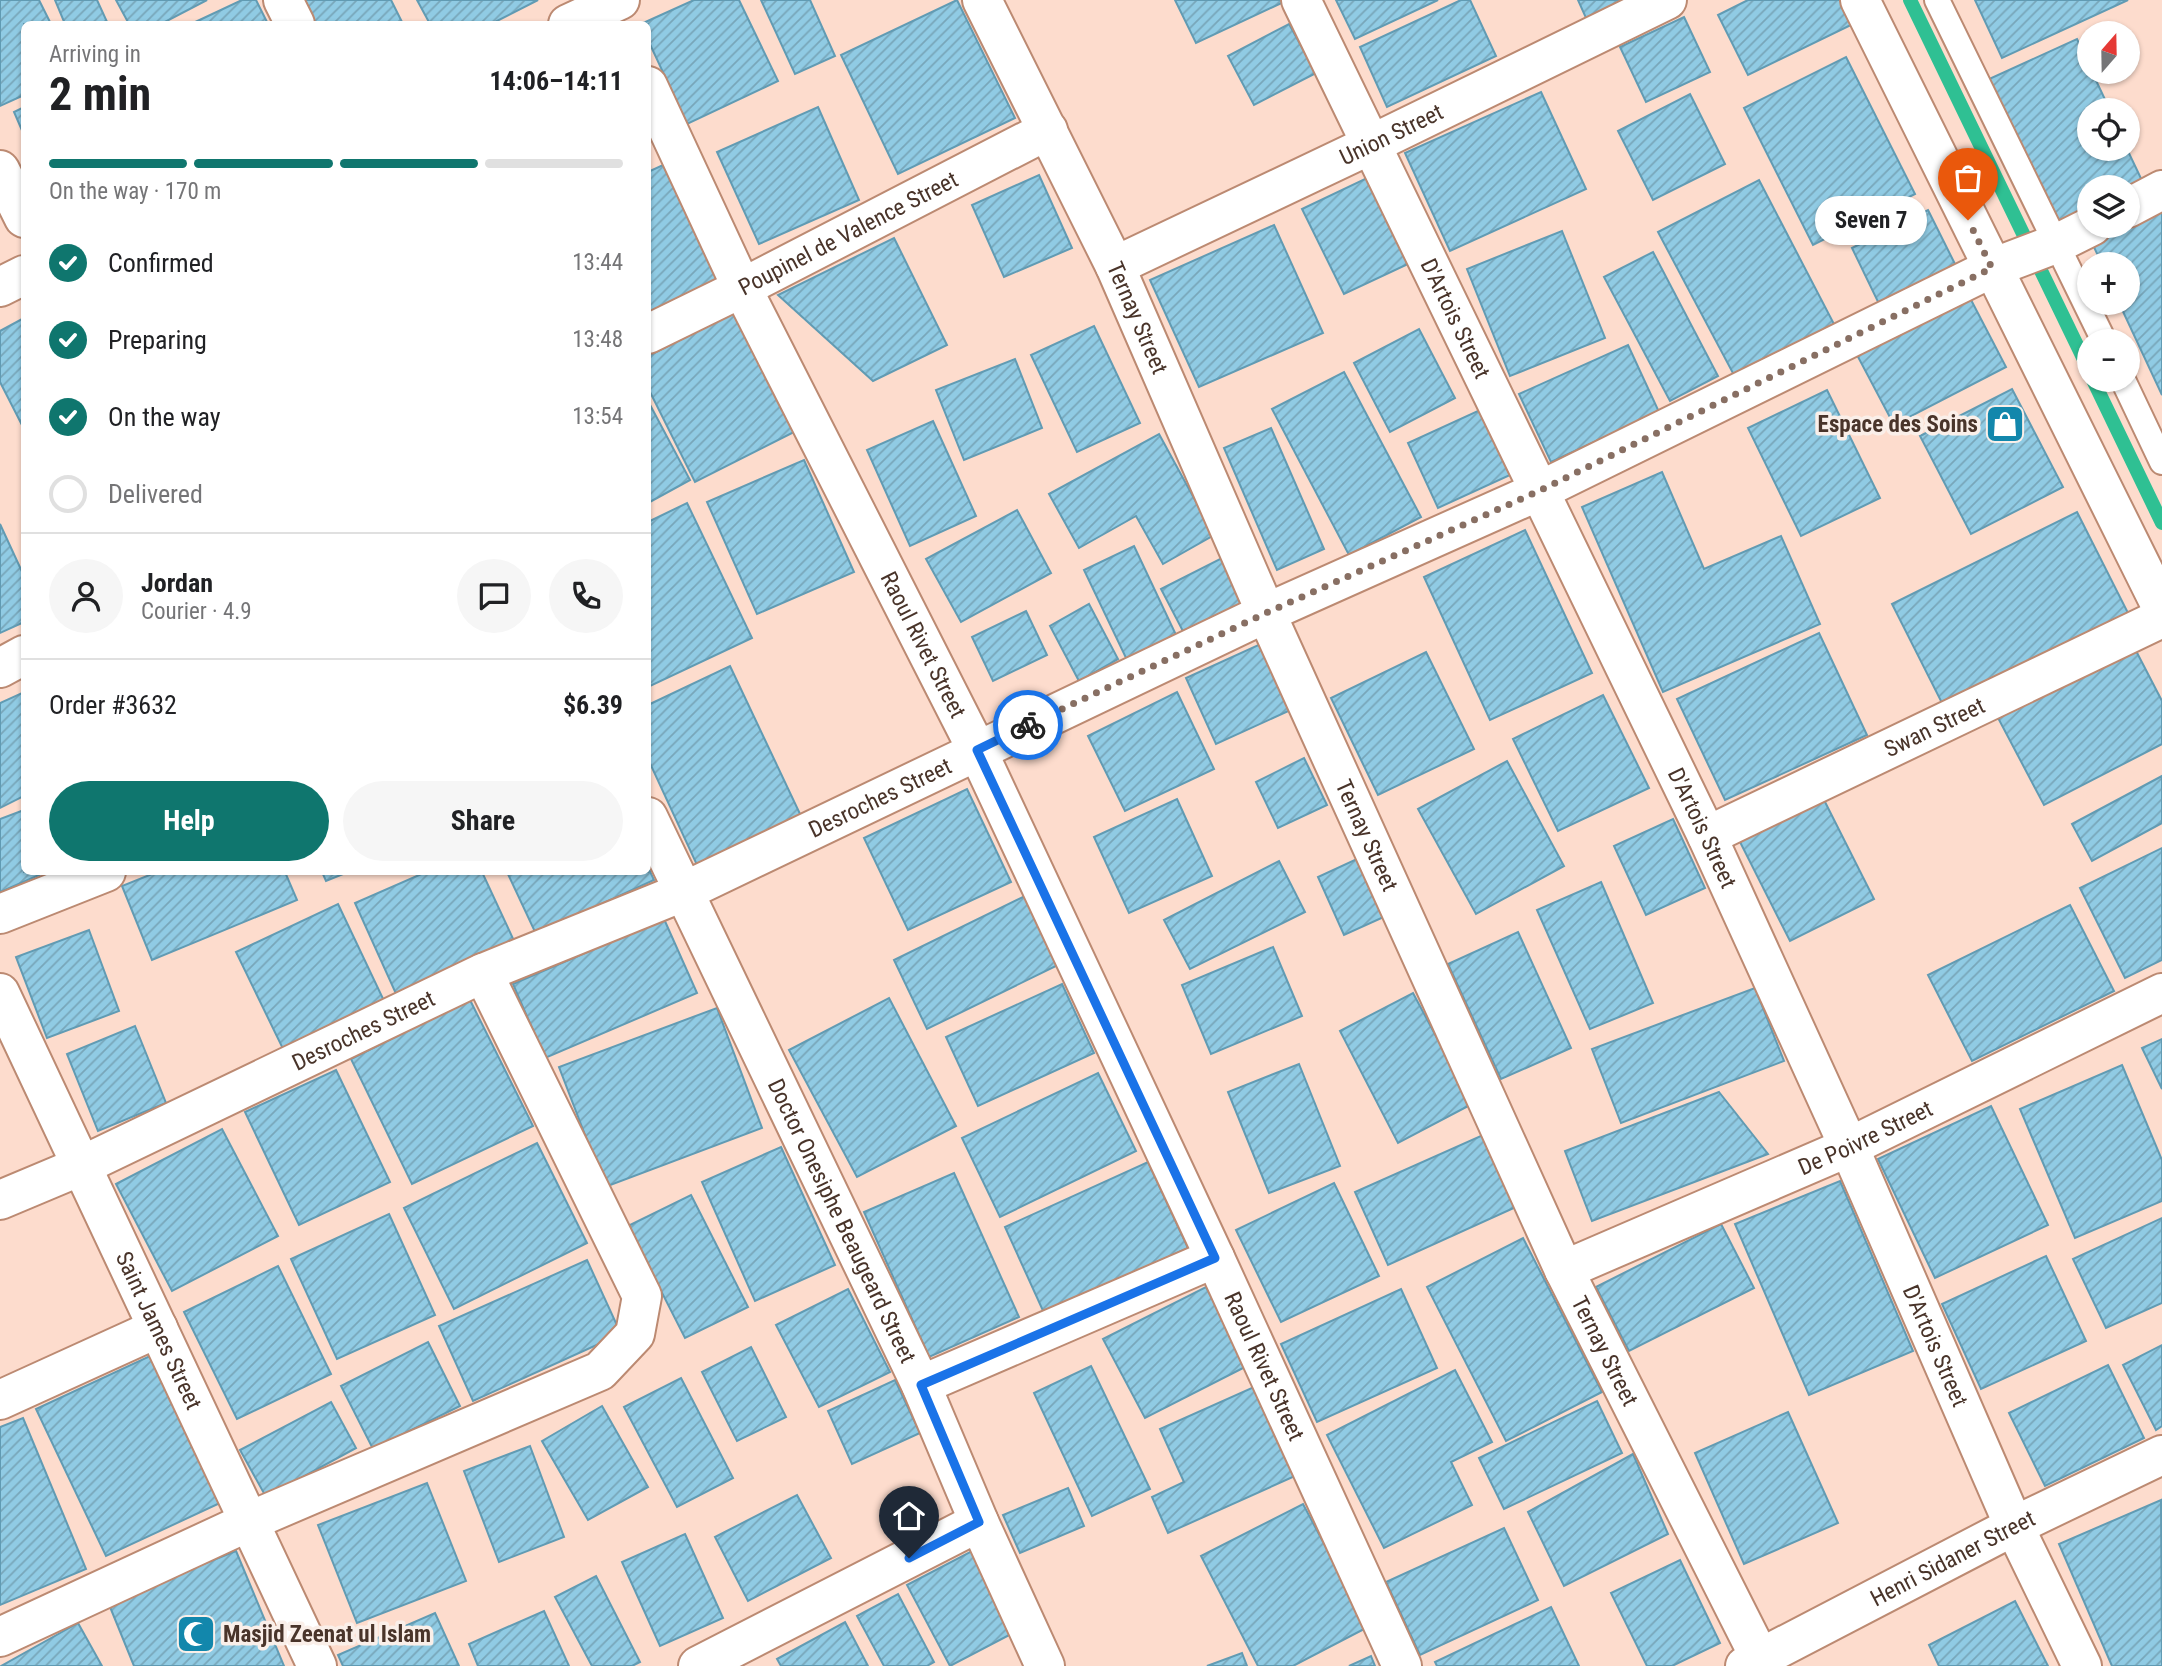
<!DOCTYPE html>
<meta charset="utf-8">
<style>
body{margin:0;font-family:"Roboto Condensed",sans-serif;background:#f6f6f6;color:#202124;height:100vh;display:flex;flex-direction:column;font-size:26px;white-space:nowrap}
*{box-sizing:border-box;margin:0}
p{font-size:23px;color:#757577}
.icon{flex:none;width:38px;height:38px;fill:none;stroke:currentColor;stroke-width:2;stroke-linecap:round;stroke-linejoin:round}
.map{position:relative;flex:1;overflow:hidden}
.drawer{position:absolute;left:21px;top:21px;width:630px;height:854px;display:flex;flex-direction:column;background:#fff;border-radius:10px;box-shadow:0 2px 5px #0004}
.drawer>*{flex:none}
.needle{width:46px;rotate:20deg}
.buttons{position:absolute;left:2077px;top:21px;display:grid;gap:14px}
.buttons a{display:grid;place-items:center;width:63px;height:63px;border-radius:50%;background:#fff;box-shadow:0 2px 5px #0004;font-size:35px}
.pin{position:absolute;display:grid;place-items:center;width:60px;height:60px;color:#fff;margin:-72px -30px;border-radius:50% 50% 50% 0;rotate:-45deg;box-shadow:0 0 7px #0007}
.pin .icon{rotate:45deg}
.courier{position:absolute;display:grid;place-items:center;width:70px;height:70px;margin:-35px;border:5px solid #1a73e8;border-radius:50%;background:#fff;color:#222;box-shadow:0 2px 9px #0007}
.bubble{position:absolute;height:49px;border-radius:24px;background:#fff;box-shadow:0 2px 5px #0004;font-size:23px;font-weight:700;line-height:49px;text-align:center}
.headline em{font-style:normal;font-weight:700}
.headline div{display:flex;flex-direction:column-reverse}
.headline{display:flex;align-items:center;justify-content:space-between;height:119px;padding:0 28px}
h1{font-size:46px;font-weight:700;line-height:52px}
.bar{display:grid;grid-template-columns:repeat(4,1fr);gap:10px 7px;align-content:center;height:84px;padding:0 28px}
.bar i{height:9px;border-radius:5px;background:#e0e0e0}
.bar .on{background:#0f766e}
.bar p{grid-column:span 4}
.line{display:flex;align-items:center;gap:18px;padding:0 28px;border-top:2px solid #e0e0e0}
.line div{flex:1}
.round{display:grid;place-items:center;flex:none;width:74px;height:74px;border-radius:37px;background:#f6f6f6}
ol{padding:0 28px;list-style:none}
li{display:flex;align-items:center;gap:21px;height:77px}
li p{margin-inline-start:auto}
li .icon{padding:7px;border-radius:50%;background:#0f766e;color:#fff;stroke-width:4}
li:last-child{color:#757577}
li i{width:38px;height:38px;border:4px solid #e0e0e0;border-radius:50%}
.primary-button{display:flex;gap:14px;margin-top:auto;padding:14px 28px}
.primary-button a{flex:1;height:80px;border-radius:42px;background:#0f766e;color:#fff;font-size:28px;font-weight:700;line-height:80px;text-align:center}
.primary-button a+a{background:#f6f6f6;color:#202124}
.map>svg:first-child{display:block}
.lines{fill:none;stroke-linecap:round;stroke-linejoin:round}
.stream{stroke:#2fc093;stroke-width:14}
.building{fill:url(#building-hatch);stroke:#619bb3;stroke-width:2}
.lane-casing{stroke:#bc8a72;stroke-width:28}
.street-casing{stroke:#bc8a72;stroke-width:42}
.secondary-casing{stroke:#bc8a72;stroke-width:42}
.lane{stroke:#fff;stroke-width:24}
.street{stroke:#fff;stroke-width:38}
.secondary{stroke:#fff;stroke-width:38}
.done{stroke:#886f63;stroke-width:7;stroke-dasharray:0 12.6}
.route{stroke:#1a73e8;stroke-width:9}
.labels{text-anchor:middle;stroke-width:7;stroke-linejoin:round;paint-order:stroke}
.street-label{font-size:23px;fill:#49342a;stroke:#faefe9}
.poi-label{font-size:23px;font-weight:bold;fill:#49342a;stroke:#faefe9;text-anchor:end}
</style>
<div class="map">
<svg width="2162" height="1666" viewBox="0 0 2162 1666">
<defs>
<pattern id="building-hatch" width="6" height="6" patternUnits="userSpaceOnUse" patternTransform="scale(1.75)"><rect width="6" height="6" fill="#90cbe4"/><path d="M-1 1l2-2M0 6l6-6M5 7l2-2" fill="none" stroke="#78a6b9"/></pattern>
</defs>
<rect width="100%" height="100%" fill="#fddccd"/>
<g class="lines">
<!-- stream -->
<g class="stream">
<polyline points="1910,0 2090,372"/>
<polyline points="2093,380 2162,523"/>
</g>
</g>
<!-- building -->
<g class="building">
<polygon points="0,0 39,0 51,24 24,24 24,95 0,106"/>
<polygon points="55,0 97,0 108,24 65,24"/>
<polygon points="116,0 207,0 161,24 129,24"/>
<polygon points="242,0 256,0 268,24 191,24"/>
<polygon points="301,0 391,0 403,24 314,24"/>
<polygon points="417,0 538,0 491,24 430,24"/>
<polygon points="694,0 739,0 778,81 687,124 648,40 648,24 641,24"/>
<polygon points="761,0 810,0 835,56 795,74"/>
<polygon points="957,0 1015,118 898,174 841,55"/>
<polygon points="1175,0 1288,0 1196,43"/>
<polygon points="1336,0 1438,0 1355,39"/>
<polygon points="1461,0 1470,0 1496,56 1387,107 1360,47"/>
<polygon points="1578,0 1625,0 1586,18"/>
<polygon points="1748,0 1843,0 1855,23 1748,75 1718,15"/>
<polygon points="1975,0 2128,0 2002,58"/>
<polygon points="1684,17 1710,72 1646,102 1620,47"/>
<polygon points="1289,24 1316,73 1254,105 1228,56"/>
<polygon points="2077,39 2090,67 2090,72 2092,72 2110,110 2090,110 2090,149 2127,149 2146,189 2090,187 2090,215 2057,230 1987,80"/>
<polygon points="1846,57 1915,194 1813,245 1744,108"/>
<polygon points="1541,92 1586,189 1450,251 1405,153"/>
<polygon points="1690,94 1725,164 1653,200 1618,131"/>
<polygon points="24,107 24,135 14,112"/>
<polygon points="818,107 859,200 759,244 717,152"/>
<polygon points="663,165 719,281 648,315 648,172"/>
<polygon points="1039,175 1072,248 1004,277 972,205"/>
<polygon points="1367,178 1408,264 1344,294 1302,209"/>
<polygon points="1759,180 1835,326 1735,377 1658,232"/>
<polygon points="1928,210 1958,270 1881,308 1852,248"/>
<polygon points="2162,211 2162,395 2119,303 2128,303 2128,264 2102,264 2092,243"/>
<polygon points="1274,225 1323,333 1199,387 1150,280"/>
<polygon points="1562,231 1605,338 1510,376 1467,269"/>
<polygon points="894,238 947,345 873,381 778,295"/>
<polygon points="1653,252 1718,376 1670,401 1604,277"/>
<polygon points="1969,296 2006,367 1894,425 1857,355"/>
<polygon points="735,312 796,431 695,482 648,388 648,356"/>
<polygon points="24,318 24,429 0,382 0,331"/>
<polygon points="1094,326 1140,423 1077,452 1031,355"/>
<polygon points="1419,329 1455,398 1390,432 1354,363"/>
<polygon points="1628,345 1659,412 1551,462 1519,394"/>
<polygon points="1015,359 1042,428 964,460 936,390"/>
<polygon points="1344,372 1421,517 1349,555 1272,409"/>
<polygon points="2012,389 2063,487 1971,534 1920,436"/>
<polygon points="1827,390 1880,498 1801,536 1748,428"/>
<polygon points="648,401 690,480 648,503"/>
<polygon points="1480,410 1510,475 1438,508 1408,443"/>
<polygon points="933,421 976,516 910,546 867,450"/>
<polygon points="1271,428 1324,549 1277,570 1224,448"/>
<polygon points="1159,434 1214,535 1163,564 1136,516 1079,548 1049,494"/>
<polygon points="804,460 854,572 757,614 707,502"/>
<polygon points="1662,472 1704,569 1781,536 1820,624 1663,692 1582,507"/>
<polygon points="687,503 752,638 648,687 648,522"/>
<polygon points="1017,510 1051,573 961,622 926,559"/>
<polygon points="2077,512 2128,613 1943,705 1892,604"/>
<polygon points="0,524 24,576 24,622 0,633"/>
<polygon points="1525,530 1592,673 1490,720 1424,577"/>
<polygon points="1134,546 1177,637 1127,660 1084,570"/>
<polygon points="1222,558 1246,606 1186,637 1161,589"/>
<polygon points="1089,604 1118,659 1079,681 1050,626"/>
<polygon points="1026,611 1047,655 993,681 972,637"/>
<polygon points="1819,633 1867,735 1725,800 1677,699"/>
<polygon points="1265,642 1295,708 1216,744 1186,678"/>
<polygon points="2133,645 2162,701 2162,744 2044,805 1997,716"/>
<polygon points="1426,652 1474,749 1378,795 1331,698"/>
<polygon points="730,666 801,816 697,865 648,759 648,705"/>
<polygon points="1177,692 1214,769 1125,811 1088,736"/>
<polygon points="22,693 24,699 24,796 0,808 0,703"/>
<polygon points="1603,695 1649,788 1558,831 1513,739"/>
<polygon points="1304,758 1327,805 1278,828 1256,782"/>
<polygon points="1507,761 1564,866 1476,914 1418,809"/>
<polygon points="2162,776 2162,823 2092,861 2072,824"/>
<polygon points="967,789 1011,882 908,930 864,838"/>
<polygon points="1821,794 1874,899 1790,941 1737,836"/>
<polygon points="1177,799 1212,876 1129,913 1094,837"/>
<polygon points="24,810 24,872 46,872 0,892 0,819"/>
<polygon points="1673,819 1705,888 1646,915 1614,846"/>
<polygon points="2162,848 2162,960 2125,978 2080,888"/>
<polygon points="1359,858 1386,916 1344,935 1318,877"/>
<polygon points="1279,861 1305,912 1190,969 1164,920"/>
<polygon points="648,867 654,880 536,934 507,872 648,872"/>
<polygon points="157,872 285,872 297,900 152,960 122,886"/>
<polygon points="322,872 348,872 326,881"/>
<polygon points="426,872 482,872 515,943 397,996 355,903"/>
<polygon points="1601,882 1653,1003 1590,1029 1537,910"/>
<polygon points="1027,895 1060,964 927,1029 894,960"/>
<polygon points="338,904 386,1005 285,1053 236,952"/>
<polygon points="2070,905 2114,991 1972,1061 1928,975"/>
<polygon points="664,919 697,993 545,1058 513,984"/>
<polygon points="89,930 119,1011 47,1038 16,957"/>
<polygon points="1518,932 1571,1048 1501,1079 1448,964"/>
<polygon points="1273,947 1302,1016 1211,1054 1182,985"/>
<polygon points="1062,984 1094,1053 978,1106 946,1037"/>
<polygon points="1755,988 1784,1061 1621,1123 1592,1049"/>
<polygon points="1413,993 1472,1104 1398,1143 1340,1031"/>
<polygon points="889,998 956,1126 857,1177 789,1050"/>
<polygon points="470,1000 533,1126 412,1184 351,1059"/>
<polygon points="717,1008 762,1128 605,1187 559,1067"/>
<polygon points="135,1026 166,1103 98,1131 67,1054"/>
<polygon points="2162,1039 2162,1089 2142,1048"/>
<polygon points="1299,1064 1340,1166 1269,1193 1228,1092"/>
<polygon points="2122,1065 2162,1160 2162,1201 2075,1238 2020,1109"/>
<polygon points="336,1070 390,1182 299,1225 245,1112"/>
<polygon points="1098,1073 1136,1151 1000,1217 962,1138"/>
<polygon points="1719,1092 1768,1154 1592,1221 1565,1151"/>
<polygon points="1991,1106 2048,1225 1935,1278 1878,1159"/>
<polygon points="222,1129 278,1236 172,1291 116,1184"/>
<polygon points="1483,1135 1516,1207 1388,1265 1355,1192"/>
<polygon points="537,1143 587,1243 454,1309 404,1208"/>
<polygon points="781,1147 835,1265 755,1301 702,1182"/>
<polygon points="1148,1162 1188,1248 1044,1313 1005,1227"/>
<polygon points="954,1173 1019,1317 929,1357 864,1212"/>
<polygon points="1840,1181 1913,1351 1809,1395 1735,1224"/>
<polygon points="1334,1183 1379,1276 1281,1322 1236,1230"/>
<polygon points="691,1195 748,1307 685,1338 628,1226"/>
<polygon points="389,1214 435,1315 337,1359 291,1259"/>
<polygon points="2162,1218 2162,1303 2106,1328 2073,1259"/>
<polygon points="1721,1224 1754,1288 1629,1351 1596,1287"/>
<polygon points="1523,1238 1602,1392 1506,1441 1427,1287"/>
<polygon points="2046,1256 2086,1341 1981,1389 1942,1304"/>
<polygon points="587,1260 621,1334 473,1401 439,1326"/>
<polygon points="278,1266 331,1374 237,1419 184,1312"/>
<polygon points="1206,1287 1247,1366 1145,1418 1103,1339"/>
<polygon points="848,1289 890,1372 819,1407 776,1325"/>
<polygon points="1401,1289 1437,1368 1317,1422 1281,1344"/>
<polygon points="428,1342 460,1406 373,1449 341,1386"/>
<polygon points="2162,1345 2162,1426 2156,1430 2123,1365"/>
<polygon points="751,1347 786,1417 737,1441 702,1372"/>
<polygon points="150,1356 220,1503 106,1556 36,1409"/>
<polygon points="2108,1365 2144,1438 2045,1486 2009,1413"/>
<polygon points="1091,1366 1150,1489 1092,1516 1034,1393"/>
<polygon points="1455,1370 1492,1442 1451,1462 1472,1505 1384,1548 1327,1435"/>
<polygon points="681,1378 733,1478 677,1507 624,1407"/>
<polygon points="895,1380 920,1433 852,1464 828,1411"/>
<polygon points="1254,1387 1295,1476 1168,1533 1152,1497 1184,1482 1160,1429"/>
<polygon points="1597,1401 1622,1453 1504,1509 1479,1458"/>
<polygon points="331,1402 356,1448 266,1497 240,1450"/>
<polygon points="602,1406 648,1487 588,1520 542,1441"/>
<polygon points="1788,1412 1838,1523 1744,1564 1695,1453"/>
<polygon points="23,1418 86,1569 0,1605 0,1427"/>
<polygon points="530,1446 564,1537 499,1562 464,1471"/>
<polygon points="1633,1454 1668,1534 1564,1586 1528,1512"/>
<polygon points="427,1483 466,1581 357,1623 318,1525"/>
<polygon points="1068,1488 1084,1526 1020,1553 1003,1515"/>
<polygon points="797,1495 831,1558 748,1601 715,1537"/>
<polygon points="2161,1500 2162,1666 2112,1666 2059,1544"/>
<polygon points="1303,1504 1368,1627 1293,1666 1258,1666 1201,1556"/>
<polygon points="1504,1528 1538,1600 1420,1655 1386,1582"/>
<polygon points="685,1534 723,1618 660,1646 622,1562"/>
<polygon points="236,1551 284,1666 134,1666 108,1602"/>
<polygon points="972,1551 1015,1632 950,1666 907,1585"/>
<polygon points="1680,1560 1720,1643 1672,1666 1647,1666 1611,1593"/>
<polygon points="596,1576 640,1662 632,1666 592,1666 555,1597"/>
<polygon points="898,1594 934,1662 927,1666 884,1666 857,1616"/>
<polygon points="2015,1601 2048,1666 1939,1666 1929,1645"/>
<polygon points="1551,1607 1579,1666 1437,1666 1435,1662"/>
<polygon points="544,1611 569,1666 478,1666 469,1644"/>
<polygon points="435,1613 459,1666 343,1666 338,1655"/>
<polygon points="845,1622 868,1666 781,1666 777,1659"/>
<polygon points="78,1623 102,1666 1,1666"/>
<polygon points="1242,1653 1247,1666 1207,1666"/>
<polygon points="1371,1656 1375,1666 1349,1666"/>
</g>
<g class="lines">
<!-- lane casing -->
<g class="lane-casing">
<g id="lane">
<polyline points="1937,0 2104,341"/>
<polyline points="2123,380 2162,462"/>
</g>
</g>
<!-- street casing -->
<g class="street-casing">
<g id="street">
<polyline points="283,0 295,24"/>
<path id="s1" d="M 982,0 L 1115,266 L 1266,613 L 1564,1270 L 1764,1666"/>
<path id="s2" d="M 1301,0 L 1707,836 L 1849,1147 L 2014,1526 L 2082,1666"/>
<polyline points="568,24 620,0"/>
<path id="s3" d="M 648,86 L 742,288 L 977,750 L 1215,1258 L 1402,1666"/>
<polyline points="0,170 24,218"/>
<polyline points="2128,208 2162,190"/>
<path id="s4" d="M 1115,266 L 1372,144 L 1667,0"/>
<polyline points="0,287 24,275"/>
<path id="s5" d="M 648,334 L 742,288 L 1048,130"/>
<polyline points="0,668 24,655"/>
<path id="s6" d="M 648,817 L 921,1385 L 979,1522 L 1045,1666"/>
<path id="s7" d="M 1707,836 L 2162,618"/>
<polyline points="0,914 106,872"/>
<path id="s8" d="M 0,993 L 317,1666"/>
<path id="s9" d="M 0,1200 L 81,1166 L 483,973 L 683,892 L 1266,613 L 1539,491 L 1992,268 L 2058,243 L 2092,226"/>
<path id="s10" d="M 1564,1270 L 1849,1147 L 2162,993"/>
<polyline points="921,1385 1215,1258"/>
<polyline points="0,1400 158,1328"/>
<polyline points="0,1637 250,1521 600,1371 635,1334 642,1296 483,973"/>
<polyline points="698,1666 979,1522"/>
<path id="s11" d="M 1745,1666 L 2014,1526 L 2162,1455"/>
</g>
</g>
<!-- secondary casing -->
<g class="secondary-casing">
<polyline id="secondary" points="1860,0 2162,608"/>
</g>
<!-- lane -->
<use href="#lane" class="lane"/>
<!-- street -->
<use href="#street" class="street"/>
<!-- secondary -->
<use href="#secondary" class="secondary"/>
</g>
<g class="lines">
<!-- done -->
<polyline class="done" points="1028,725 1266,613 1539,491 1992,268 1968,220"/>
<!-- route -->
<polyline class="route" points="909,1558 979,1522 921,1385 1215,1258 977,750 1028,725"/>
</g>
<!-- icons -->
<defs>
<g id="shop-square" transform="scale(2.0125)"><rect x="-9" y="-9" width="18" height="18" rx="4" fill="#1287ac" stroke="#faefe9"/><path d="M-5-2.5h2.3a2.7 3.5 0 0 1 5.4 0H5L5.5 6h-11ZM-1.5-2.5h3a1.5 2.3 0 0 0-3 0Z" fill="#fff"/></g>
<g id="mosque-square" transform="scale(2.0125)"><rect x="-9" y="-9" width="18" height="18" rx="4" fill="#1287ac" stroke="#faefe9"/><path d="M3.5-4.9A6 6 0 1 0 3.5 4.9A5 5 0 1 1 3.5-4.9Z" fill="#fff"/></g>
</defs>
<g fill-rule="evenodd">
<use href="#shop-square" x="2005" y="424"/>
<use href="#mosque-square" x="196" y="1634"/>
</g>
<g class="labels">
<!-- street labels -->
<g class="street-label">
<text dy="8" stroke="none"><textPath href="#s4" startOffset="306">Union Street</textPath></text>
<text dy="8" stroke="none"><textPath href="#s5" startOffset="224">Poupinel de Valence Street</textPath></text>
<text dy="8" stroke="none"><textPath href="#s2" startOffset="354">D'Artois Street</textPath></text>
<text dy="8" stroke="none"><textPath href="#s1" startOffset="354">Ternay Street</textPath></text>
<text dy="8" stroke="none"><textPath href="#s3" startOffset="623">Raoul Rivet Street</textPath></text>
<text dy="8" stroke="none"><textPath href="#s7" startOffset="252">Swan Street</textPath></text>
<text dy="8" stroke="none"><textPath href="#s9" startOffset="968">Desroches Street</textPath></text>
<text dy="8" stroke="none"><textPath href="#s2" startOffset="920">D'Artois Street</textPath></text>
<text dy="8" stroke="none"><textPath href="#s1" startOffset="920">Ternay Street</textPath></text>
<text dy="8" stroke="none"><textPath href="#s9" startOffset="401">Desroches Street</textPath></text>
<text dy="8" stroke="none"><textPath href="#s10" startOffset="329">De Poivre Street</textPath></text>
<text dy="8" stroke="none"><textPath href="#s6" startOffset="448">Doctor Onesiphe Beaugeard Street</textPath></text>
<text dy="8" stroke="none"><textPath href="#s8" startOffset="373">Saint James Street</textPath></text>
<text dy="8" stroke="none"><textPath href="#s2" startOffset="1488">D'Artois Street</textPath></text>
<text dy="8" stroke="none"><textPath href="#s1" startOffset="1488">Ternay Street</textPath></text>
<text dy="8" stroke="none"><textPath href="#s3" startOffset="1421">Raoul Rivet Street</textPath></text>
<text dy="8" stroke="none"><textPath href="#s11" startOffset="234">Henri Sidaner Street</textPath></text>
</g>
<!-- poi labels -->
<g class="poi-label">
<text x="1978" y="432">Espace des Soins</text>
<text x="223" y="1642" text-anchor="start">Masjid Zeenat ul Islam</text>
</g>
</g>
</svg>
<div class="buttons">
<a><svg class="needle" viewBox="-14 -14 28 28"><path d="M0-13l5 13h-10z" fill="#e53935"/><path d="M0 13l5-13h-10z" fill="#757577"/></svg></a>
<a><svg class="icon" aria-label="locate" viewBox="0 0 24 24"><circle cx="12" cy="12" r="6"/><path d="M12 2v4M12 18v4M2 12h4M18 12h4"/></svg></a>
<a><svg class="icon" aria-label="layers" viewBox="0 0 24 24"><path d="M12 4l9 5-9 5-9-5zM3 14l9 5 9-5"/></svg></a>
<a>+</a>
<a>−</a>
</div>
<div class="pin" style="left:1968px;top:220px;background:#ea580c"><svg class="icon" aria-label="bag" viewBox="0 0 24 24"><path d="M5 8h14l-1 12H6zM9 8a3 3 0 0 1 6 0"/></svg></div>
<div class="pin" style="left:909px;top:1558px;background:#1f2937"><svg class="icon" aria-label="home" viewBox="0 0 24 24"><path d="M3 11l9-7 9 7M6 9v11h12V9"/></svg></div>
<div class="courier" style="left:1028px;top:725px"><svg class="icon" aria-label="bike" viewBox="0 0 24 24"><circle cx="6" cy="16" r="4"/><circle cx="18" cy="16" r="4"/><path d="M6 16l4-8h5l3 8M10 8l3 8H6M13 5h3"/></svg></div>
<div class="bubble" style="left:1815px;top:196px;width:112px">Seven 7</div>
<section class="drawer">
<div class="headline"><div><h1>2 min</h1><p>Arriving in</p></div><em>14:06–14:11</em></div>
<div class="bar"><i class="on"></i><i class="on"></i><i class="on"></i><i></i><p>On the way · 170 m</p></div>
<ol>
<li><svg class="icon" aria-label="check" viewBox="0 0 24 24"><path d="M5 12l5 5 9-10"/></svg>Confirmed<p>13:44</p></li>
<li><svg class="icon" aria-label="check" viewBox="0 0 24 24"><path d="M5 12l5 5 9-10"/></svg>Preparing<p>13:48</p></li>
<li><svg class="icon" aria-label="check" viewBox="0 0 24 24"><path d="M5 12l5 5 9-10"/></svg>On the way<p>13:54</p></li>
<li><i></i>Delivered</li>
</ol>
<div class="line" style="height:126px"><a class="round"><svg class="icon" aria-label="person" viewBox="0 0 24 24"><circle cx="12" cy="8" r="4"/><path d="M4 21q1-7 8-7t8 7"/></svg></a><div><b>Jordan</b><p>Courier · 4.9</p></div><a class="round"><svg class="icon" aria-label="chat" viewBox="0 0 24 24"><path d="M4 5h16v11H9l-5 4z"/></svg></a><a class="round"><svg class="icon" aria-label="phone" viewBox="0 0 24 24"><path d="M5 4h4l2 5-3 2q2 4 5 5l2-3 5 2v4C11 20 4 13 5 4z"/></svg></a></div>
<div class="line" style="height:91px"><div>Order #3632</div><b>$6.39</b></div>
<div class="primary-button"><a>Help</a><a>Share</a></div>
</section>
</div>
